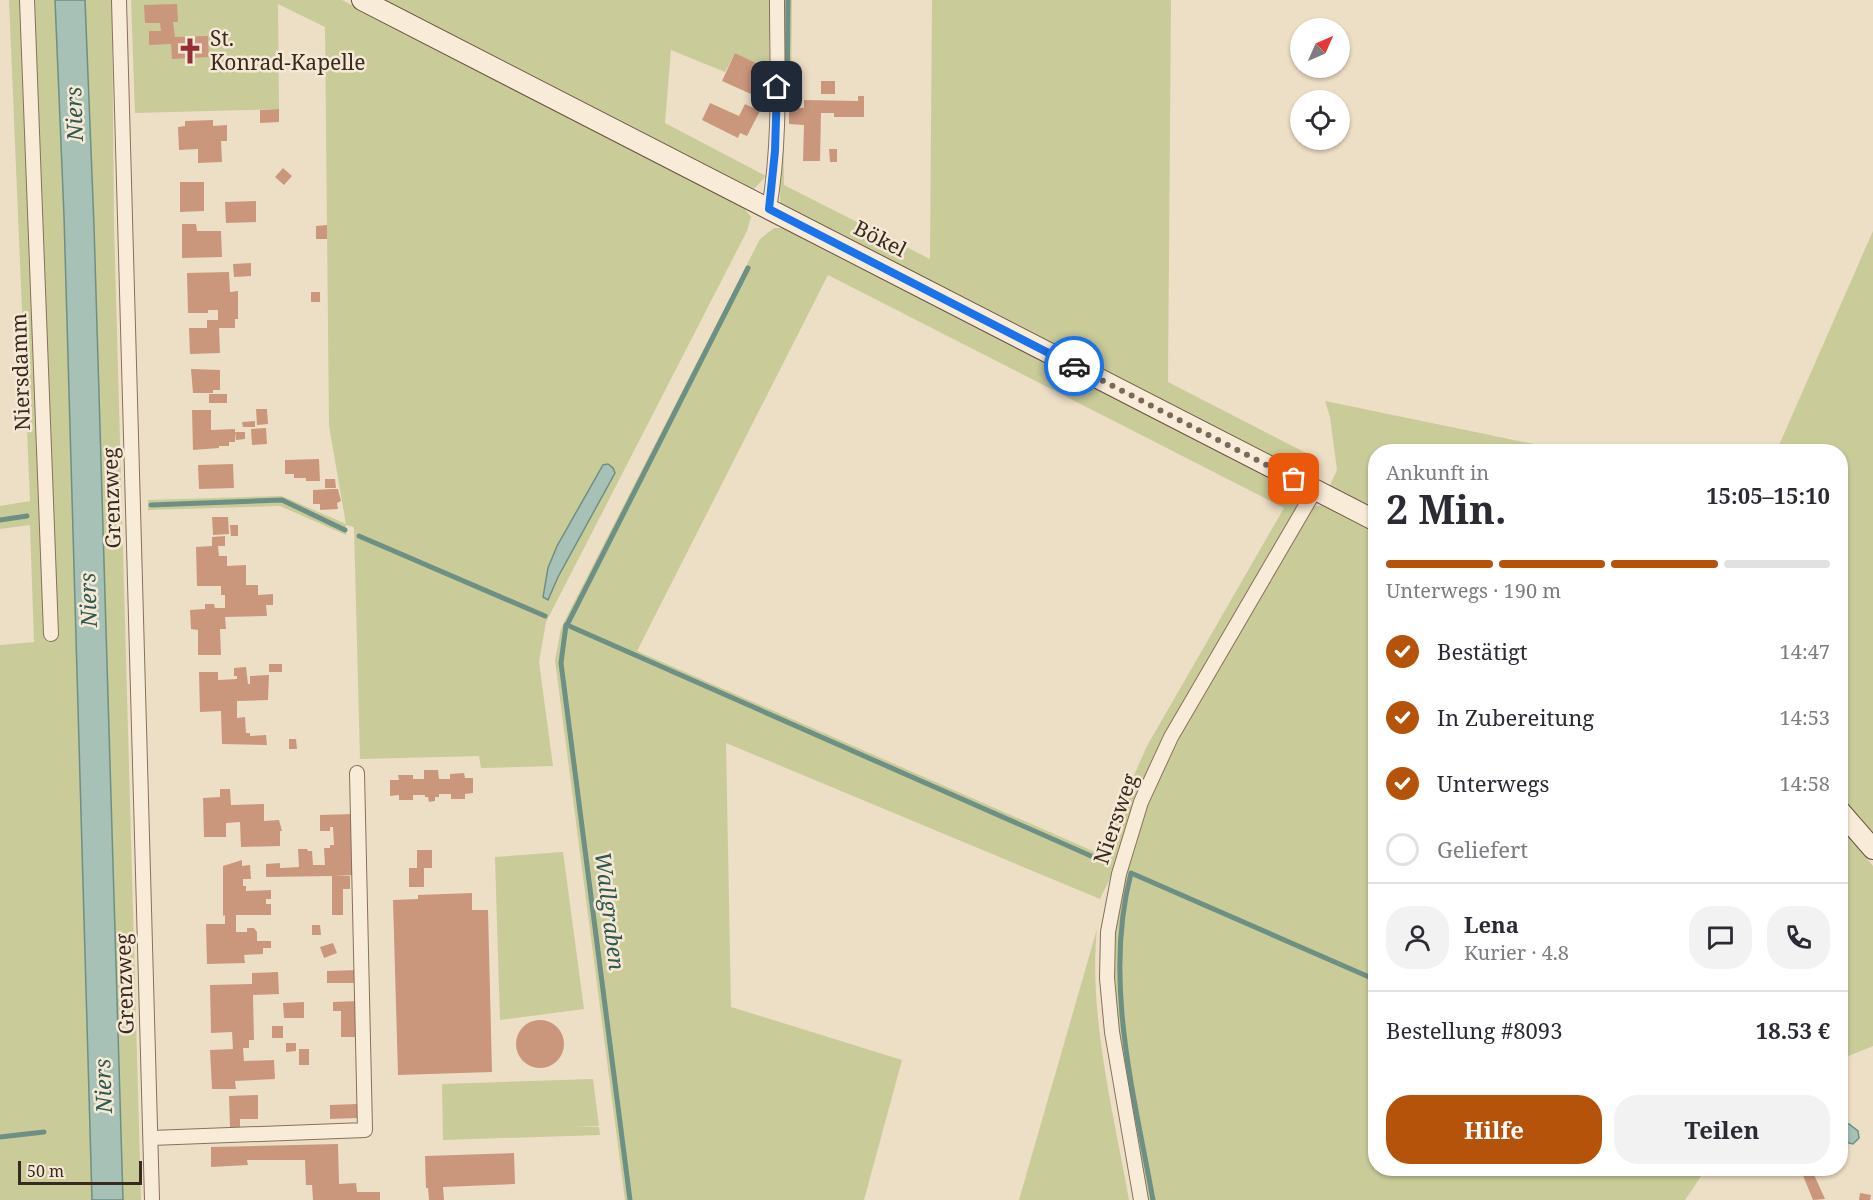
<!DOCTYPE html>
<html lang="de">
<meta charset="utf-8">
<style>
body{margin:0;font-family:"Noto Serif",serif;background:#f2f2f3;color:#2b2b33;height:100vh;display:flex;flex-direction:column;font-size:22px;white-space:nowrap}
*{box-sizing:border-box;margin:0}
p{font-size:20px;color:#7c7c81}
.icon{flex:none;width:33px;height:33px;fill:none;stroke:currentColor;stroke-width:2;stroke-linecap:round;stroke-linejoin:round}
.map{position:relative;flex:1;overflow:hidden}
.details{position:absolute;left:1368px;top:444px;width:480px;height:732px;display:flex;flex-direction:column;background:#fff;border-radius:24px;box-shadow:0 2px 4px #0004}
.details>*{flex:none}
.needle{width:39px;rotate:45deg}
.controls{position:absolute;left:1290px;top:18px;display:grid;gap:12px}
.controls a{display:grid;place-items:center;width:60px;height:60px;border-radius:50%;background:#fff;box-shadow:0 2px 4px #0004;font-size:30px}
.scale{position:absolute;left:18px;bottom:15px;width:124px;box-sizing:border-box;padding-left:6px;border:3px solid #392a1f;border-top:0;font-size:16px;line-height:21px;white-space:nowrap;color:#392a1f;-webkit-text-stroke:4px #f5e9d5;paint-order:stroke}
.pin{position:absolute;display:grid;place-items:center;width:51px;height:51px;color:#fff;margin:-26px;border-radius:12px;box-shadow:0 3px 9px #0006}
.courier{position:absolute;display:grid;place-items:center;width:60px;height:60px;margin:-30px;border:4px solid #1a73e8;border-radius:50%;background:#fff;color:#222;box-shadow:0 2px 8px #0007}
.overview em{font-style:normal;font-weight:700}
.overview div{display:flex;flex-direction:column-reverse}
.overview{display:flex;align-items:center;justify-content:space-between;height:102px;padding:0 18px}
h1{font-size:39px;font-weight:700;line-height:45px}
.bar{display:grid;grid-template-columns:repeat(4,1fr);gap:9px 6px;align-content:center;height:72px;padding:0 18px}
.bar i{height:8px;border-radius:4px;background:#e1e1e2}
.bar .active{background:#b45309}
.bar p{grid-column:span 4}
.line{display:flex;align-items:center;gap:15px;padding:0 18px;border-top:2px solid #e1e1e2}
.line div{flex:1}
.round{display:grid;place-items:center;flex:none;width:63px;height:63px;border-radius:24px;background:#f2f2f3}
ol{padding:0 18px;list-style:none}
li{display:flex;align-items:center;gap:18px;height:66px}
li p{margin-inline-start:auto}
li .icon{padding:6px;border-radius:50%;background:#b45309;color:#fff;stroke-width:4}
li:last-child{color:#7c7c81}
li i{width:33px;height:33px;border:3px solid #e1e1e2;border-radius:50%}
.button{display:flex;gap:12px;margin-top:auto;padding:12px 18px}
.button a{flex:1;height:69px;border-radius:24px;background:#b45309;color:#fff;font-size:24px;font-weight:700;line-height:69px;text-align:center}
.button a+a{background:#f2f2f3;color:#2b2b33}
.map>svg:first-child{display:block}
.green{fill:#c9cb99;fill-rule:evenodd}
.water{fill:#a7c1b7;stroke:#6e8f84;stroke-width:1.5}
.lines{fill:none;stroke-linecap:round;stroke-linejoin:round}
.stream{stroke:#6e8f84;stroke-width:5}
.building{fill:#cb977c}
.street-casing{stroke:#88705c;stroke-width:16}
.secondary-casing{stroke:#6a513f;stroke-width:22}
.street{stroke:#f8ecd9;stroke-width:14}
.secondary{stroke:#f8ecd9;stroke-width:20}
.done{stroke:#786959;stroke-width:6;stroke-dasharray:0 10.8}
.route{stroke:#1a73e8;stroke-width:8}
.labels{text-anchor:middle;stroke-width:5;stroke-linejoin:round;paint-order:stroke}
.poi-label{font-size:21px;fill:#392a1f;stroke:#f5e9d5;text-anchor:start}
.street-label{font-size:21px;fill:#392a1f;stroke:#f5e9d5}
.water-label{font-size:22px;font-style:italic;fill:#2f5852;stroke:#f5e9d5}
</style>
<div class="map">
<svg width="1873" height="1200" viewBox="0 0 1873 1200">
<rect width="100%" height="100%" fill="#eddec6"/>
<!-- green -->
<g class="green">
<polygon points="9,0 55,0 64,216 92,1200 0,1200 0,645 34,642 30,525 0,529 0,506 30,501"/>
<polygon points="85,0 112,0 114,225 141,1200 123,1200 94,226"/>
<path d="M 131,0 L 342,0 L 744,208 L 751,217 L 747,231 L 546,622 L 539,662 L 553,766 L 481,768 L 479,756 L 360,759 L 354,527 L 346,525 L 346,535 L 280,506 L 148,510 L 148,500 L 282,496 L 346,524 L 329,426 L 325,27 L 278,4 L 279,109 L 135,113 ZM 603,465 L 613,468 L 615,473 L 558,577 L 548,600 L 548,568 L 557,546 Z"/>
<polygon points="384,0 770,0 769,70 735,53 725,72 671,50 665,123 766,176 753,190"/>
<polygon points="783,0 792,0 791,108 783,108 784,185 930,259 932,0 1171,0 1168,382 1314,457 1306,473 792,212 780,204"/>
<path d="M 774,228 L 785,228 L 1291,490 L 1297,503 L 1295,514 L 1137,801 L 1114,870 L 1100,899 L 726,743 L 731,1007 L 902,1060 L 864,1200 L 625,1200 L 555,660 L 561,629 L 565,620 L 760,239 ZM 828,275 L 1284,508 L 1147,746 L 1111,827 L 1102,855 L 637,651 Z"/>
<polygon points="1873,231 1873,835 1841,799 1840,452 1776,452"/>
<polygon points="1325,401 1567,451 1376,452 1375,510 1329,487 1337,470 1330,417"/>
<polygon points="1319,506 1323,506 1375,533 1376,1168 1706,1169 1685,1200 1147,1200 1119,1041 1113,956 1119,896 1146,798 1174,739 1312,507"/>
<polygon points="1840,826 1873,866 1873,1046 1841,1059"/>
<polygon points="563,852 584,1009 500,1020 495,857"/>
<path d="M 1097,929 C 1088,1014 1114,1115 1129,1200 L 1019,1200 Z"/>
<polygon points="593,1079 599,1126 572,1127 599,1127 600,1135 443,1140 442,1084"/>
</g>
<!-- water -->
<g class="water">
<polygon points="55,0 85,0 94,226 123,1200 92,1200 64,216"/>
<polygon points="608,464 613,468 615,473 558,577 548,600 543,597 548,568 557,546 603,465"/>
<polygon points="1841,1124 1849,1124 1858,1131 1859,1138 1853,1144 1841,1141"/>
</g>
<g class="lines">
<!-- stream -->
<g class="stream">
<polyline points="787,106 788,0"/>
<polyline points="748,268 567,625 1107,863"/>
<polyline points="151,505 282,500 345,530"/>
<polyline points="0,520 27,516"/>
<polyline points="359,536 545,616"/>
<polyline points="566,625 561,663 630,1200"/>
<polyline points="0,1137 44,1132"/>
<path d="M 1153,1200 C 1134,1094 1103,980 1131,873 L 1376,980"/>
</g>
</g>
<!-- building -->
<g class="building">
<polygon points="177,4 178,22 173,22 175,37 208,36 209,57 172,59 171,44 149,45 149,31 161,31 160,23 145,23 144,5"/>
<polygon points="735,53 766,68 761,78 769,82 760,98 722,81"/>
<rect x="821" y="81" width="14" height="13"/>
<polygon points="858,96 864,96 864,117 834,117 834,113 821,113 820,161 803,161 804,125 789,124 789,108 804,108 804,100 858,101"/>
<polygon points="710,103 739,116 745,104 760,111 747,136 740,133 738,138 702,120"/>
<polygon points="279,109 279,122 260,123 260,110"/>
<polygon points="213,120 213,126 227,125 227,141 221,141 222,162 198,163 198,149 179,150 178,127 185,126 185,121"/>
<polygon points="829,149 837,149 837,162 830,162"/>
<polygon points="283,168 292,176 284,185 275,177"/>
<polygon points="180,182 204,182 204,211 180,212"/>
<polygon points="256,201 256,222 226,223 225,202"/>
<polygon points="182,224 196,224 197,231 221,231 222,257 182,258"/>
<polygon points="327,225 327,239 316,239 316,226"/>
<polygon points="251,263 251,276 234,277 233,264"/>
<polygon points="229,272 230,292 238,291 238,319 235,319 235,328 219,328 220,353 190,354 189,328 207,328 207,320 218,320 218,310 208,310 208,313 188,313 187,273"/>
<rect x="311" y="292" width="9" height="10"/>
<polygon points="191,369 220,370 220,390 213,390 213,393 193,393"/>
<rect x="209" y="394" width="18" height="9"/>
<polygon points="256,409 267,409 268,424 257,425"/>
<polygon points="192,410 211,410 211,430 235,429 235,442 229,442 229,446 219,446 219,448 193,450"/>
<polygon points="255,421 255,427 243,427 242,422"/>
<polygon points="266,428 267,444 252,445 251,429"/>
<polygon points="235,432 245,432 245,439 236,440"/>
<polygon points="319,459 320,481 306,481 306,478 294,478 294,474 285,474 285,460"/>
<polygon points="233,464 234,488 199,489 198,465"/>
<polygon points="325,479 335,479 336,488 325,488"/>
<polygon points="332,489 338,489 341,501 337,503 338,509 320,510 320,504 313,504 313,490"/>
<polygon points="212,517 228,517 229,534 213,535"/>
<polygon points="230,525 238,525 238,536 231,536"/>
<polygon points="225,536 225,546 218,546 219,556 227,556 227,566 246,565 246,585 258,585 258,595 273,594 273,605 266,605 267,616 225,617 226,629 220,629 221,655 198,655 198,630 191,629 190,610 205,609 205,604 214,604 215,608 225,608 225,595 221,595 221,586 197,586 196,547 212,546 212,537"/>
<rect x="269" y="664" width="13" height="8"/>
<polygon points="246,667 248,684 250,684 250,676 269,675 268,700 237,701 237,718 245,717 246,733 250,733 250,736 266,735 267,745 222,744 221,711 200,712 199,672 218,672 218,680 237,679 237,676 234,676 234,668"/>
<polygon points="289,739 296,739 297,749 289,749"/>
<polygon points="424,770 438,770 439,779 450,779 450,774 464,773 465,778 473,778 473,793 465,794 465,799 451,799 451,794 439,794 439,797 435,797 435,801 429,802 428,797 425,797 425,795 413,795 413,800 399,800 399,795 390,796 390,780 399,780 398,775 413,775 413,779 424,779"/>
<polygon points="220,789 230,789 231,805 264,804 264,821 279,820 282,831 280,831 280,846 241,847 240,822 226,823 226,837 204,837 203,798 220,797"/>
<polygon points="353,814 355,875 334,876 350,876 350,889 343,889 343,915 332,915 332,876 266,877 266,864 280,863 280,868 299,867 298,849 307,849 308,851 312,851 313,865 325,865 324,848 330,848 330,845 334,845 333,827 330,827 330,831 320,831 320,815"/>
<polygon points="417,850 432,850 432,868 424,868 424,887 409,887 409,868 417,868"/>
<polygon points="242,860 242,866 250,865 251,879 243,879 243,886 246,886 246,891 271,890 271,899 266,899 266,904 271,904 271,915 236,915 236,932 247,932 247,928 254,928 257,932 257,941 271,941 271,948 263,948 263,954 244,955 245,963 207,964 206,924 225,924 225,915 223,916 223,866"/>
<polygon points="472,893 472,910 488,910 492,1072 398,1075 393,900 418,899 418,895"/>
<polygon points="312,925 320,925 321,935 312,935"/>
<polygon points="333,943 337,953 324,958 320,947"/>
<polygon points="358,970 358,983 327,983 327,971"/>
<polygon points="278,972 279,994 253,995 254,1040 249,1040 249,1048 243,1048 244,1061 274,1060 275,1079 235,1081 236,1089 212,1089 210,1050 233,1049 232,1032 211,1033 210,985 252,984 252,973"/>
<polygon points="359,1001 360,1037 341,1037 341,1011 333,1011 333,1002"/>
<polygon points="304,1002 304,1018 284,1018 283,1003"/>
<circle cx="540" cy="1044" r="24"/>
<rect x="272" y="1026" width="11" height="12"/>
<polygon points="286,1043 296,1043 296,1051 286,1052"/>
<rect x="299" y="1049" width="10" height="16"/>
<polygon points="258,1095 258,1119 240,1119 240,1127 230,1127 229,1096"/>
<polygon points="357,1104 357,1118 330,1119 330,1105"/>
<polygon points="338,1144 339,1184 356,1183 357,1192 380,1192 380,1200 313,1200 312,1185 306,1185 305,1160 247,1160 248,1165 211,1167 211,1147"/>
<polygon points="514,1153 515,1184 443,1187 444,1200 429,1200 428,1188 426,1188 425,1156"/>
<polygon points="1800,1168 1811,1168 1825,1199 1813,1200"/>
<polygon points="1860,1193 1871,1195 1870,1200 1859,1200"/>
</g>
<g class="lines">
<!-- street casing -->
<g class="street-casing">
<g id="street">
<polyline points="27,0 51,634"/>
<polyline points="119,0 152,1200"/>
<path d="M 769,209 C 781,141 777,69 777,0"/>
<polyline points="151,1138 365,1130 357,773"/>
<polyline points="1141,1200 1112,1032 1107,978 1108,932 1119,874 1141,802 1171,737 1315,490"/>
</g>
</g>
<!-- secondary casing -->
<g class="secondary-casing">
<g id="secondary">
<polyline points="362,0 1376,521"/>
<polyline points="1840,811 1873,849"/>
</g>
</g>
<!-- street -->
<use href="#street" class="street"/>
<!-- secondary -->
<use href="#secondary" class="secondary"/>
</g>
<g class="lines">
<!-- done -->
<polyline class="done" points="1074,366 1294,479"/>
<!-- route -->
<polyline class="route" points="777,87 775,151 769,209 1074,366"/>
</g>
<!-- icons -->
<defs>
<g id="church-bare" transform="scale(2.07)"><path d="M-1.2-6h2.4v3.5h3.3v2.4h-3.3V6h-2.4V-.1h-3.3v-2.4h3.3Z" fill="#962d36" stroke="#f5e9d5" stroke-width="2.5" paint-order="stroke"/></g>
</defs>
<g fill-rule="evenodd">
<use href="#church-bare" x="190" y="51"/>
</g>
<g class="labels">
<!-- poi labels -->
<g class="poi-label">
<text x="210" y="46">St.<tspan x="210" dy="24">Konrad-Kapelle</tspan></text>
</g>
<!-- street labels -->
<g class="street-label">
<text transform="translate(880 239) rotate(27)" y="7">Bökel</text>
<text transform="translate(21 372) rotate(-92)" y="7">Niersdamm</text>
<text transform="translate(112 498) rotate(-92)" y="7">Grenzweg</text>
<text transform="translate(1116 819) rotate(-71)" y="7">Niersweg</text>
<text transform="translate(125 984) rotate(-92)" y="7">Grenzweg</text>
</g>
<!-- water labels -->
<g class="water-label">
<text transform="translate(74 114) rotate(-92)" y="8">Niers</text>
<text transform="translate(88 600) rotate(-92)" y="8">Niers</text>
<text transform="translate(610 911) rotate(83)" y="8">Wallgraben</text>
<text transform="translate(103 1086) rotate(-92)" y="8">Niers</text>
</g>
</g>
</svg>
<div class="controls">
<a><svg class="needle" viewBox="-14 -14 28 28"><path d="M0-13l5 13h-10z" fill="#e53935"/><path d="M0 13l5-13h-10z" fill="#7c7c81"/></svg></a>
<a><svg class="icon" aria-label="locate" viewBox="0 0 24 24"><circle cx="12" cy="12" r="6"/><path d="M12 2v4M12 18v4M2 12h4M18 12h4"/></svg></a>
</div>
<div class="scale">50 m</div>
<div class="pin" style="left:1294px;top:479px;background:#ea580c"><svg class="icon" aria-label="bag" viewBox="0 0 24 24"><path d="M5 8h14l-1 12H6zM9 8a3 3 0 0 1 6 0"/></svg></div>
<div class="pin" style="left:777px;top:87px;background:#1f2937"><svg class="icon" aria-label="home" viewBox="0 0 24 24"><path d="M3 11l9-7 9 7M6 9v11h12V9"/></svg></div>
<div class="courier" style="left:1074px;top:366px"><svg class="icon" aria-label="car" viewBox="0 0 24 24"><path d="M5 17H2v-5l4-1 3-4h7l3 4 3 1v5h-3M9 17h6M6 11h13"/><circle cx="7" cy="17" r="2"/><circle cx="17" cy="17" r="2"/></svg></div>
<section class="details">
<div class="overview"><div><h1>2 Min.</h1><p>Ankunft in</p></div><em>15:05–15:10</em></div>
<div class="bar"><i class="active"></i><i class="active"></i><i class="active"></i><i></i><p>Unterwegs · 190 m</p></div>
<ol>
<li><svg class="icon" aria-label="check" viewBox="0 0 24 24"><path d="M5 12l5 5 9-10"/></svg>Bestätigt<p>14:47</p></li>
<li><svg class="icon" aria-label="check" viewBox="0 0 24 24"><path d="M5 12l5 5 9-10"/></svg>In Zubereitung<p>14:53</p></li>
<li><svg class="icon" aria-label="check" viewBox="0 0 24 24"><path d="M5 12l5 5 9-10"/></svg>Unterwegs<p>14:58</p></li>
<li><i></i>Geliefert</li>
</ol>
<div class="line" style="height:108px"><a class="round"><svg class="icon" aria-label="person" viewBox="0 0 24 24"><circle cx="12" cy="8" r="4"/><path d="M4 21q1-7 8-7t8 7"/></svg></a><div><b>Lena</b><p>Kurier · 4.8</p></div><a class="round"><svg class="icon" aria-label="chat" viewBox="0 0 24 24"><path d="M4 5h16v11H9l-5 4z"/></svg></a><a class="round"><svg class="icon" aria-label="phone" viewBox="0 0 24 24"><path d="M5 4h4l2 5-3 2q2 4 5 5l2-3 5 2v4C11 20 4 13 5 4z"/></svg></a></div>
<div class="line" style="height:78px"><div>Bestellung #8093</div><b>18.53 €</b></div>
<div class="button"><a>Hilfe</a><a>Teilen</a></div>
</section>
</div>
